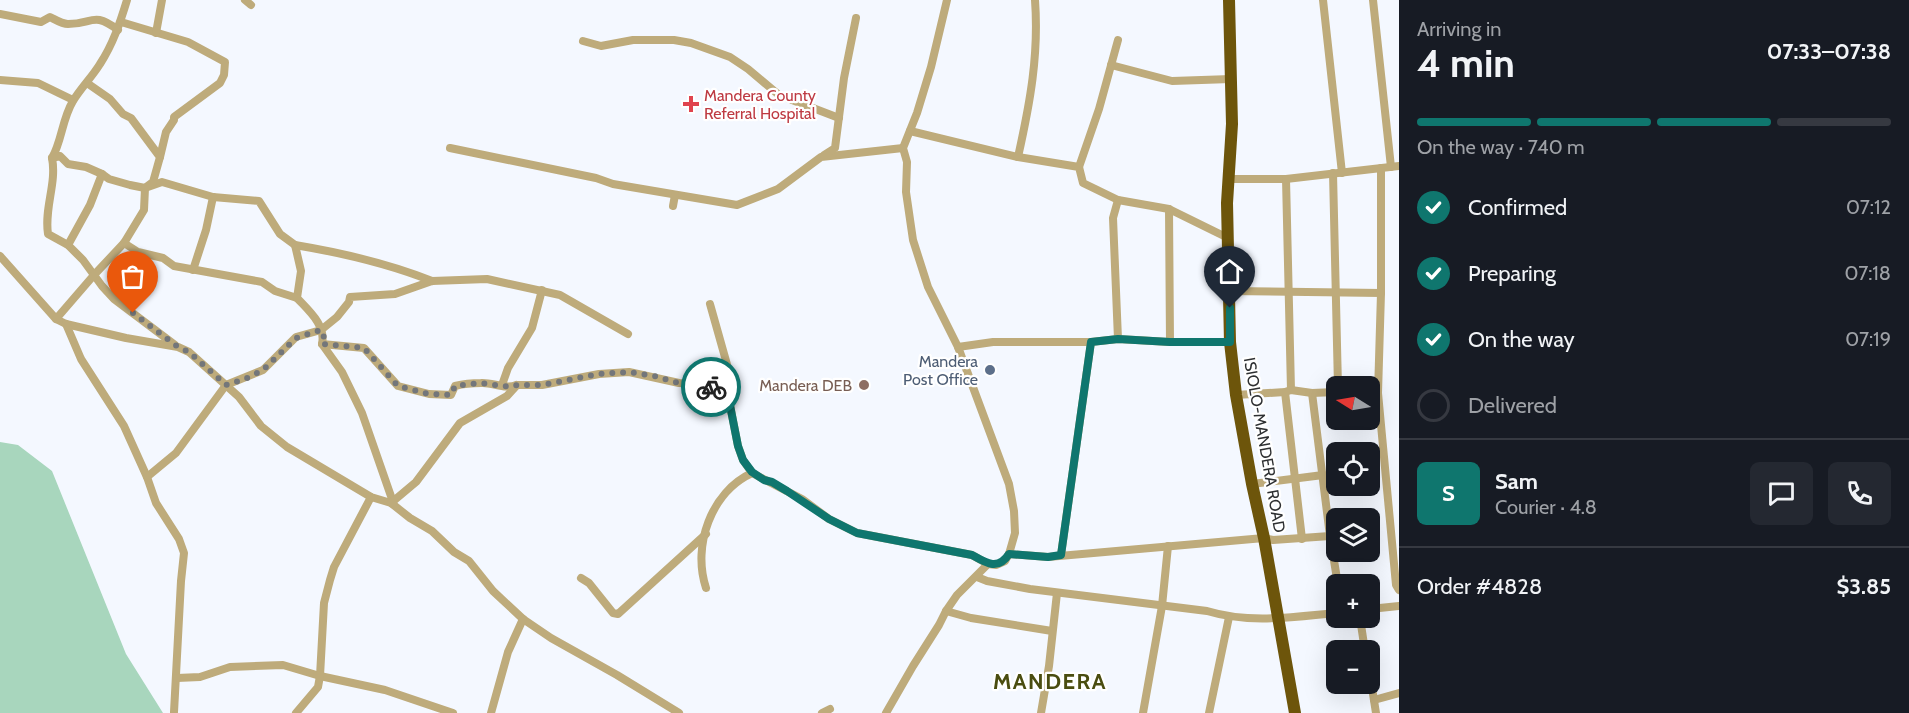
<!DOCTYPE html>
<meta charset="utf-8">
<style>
body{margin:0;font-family:Cabin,sans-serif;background:#242831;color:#f1f3f6;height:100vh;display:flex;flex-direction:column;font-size:22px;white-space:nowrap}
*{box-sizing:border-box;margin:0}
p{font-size:20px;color:#9ea1a6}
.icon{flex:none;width:33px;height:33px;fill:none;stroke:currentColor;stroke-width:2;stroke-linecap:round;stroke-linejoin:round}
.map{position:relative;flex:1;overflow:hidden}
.side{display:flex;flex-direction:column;background:#171b24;width:510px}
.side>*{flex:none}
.needle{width:39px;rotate:281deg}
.buttons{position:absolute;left:1326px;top:376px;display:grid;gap:12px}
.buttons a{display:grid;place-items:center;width:54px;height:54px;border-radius:9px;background:#171b24;box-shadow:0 6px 24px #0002;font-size:30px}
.pin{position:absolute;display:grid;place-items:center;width:51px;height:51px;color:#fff;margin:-62px -26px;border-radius:50% 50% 50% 0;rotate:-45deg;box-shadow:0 0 6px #0007}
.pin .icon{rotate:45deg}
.courier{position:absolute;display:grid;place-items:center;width:60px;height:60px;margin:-30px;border:4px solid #0f766e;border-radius:50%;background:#fff;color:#222;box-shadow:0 2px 8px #0007}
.summary em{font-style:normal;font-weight:700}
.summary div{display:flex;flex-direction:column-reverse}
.summary{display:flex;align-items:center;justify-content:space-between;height:102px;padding:0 18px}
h1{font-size:39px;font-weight:700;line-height:45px}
.bar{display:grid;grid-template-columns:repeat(4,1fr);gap:9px 6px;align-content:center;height:72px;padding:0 18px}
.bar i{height:8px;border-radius:4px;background:#363941}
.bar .current{background:#0f766e}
.bar p{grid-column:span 4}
.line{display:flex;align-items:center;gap:15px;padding:0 18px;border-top:2px solid #363941}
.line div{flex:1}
.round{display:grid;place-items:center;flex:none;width:63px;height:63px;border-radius:9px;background:#242831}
ol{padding:0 18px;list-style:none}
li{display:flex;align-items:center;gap:18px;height:66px}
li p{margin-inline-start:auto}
li .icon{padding:6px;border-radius:50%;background:#0f766e;color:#fff;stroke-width:4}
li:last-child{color:#9ea1a6}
li i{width:33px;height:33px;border:3px solid #363941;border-radius:50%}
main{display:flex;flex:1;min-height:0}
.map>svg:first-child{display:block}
.green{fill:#a8d6bd}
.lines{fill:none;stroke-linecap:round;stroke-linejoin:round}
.minor{stroke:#beab7b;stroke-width:8}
.highway{stroke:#6d550b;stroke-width:12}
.done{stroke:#73767a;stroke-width:6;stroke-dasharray:0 10.8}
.route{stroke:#0f766e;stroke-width:8}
.health-dot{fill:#e0444e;stroke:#fff;stroke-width:2}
.service-dot{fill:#5c6f8a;stroke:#fff;stroke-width:2}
.education-dot{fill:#8d6e63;stroke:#fff;stroke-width:2}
.labels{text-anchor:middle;stroke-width:4.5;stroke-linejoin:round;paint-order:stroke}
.health-label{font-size:16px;fill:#be3a42;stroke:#fff;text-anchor:start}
.service-label{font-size:16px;fill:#4e5e75;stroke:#fff;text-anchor:end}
.education-label{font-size:16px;fill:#785e54;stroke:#fff;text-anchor:end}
.street-label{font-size:16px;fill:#2e3032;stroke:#fff}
.district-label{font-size:22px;font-weight:bold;letter-spacing:1.5px;fill:#4a4d10;stroke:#fff}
</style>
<main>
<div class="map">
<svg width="1399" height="713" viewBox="0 0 1399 713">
<rect width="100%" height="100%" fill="#f4f8ff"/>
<!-- green -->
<polygon class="green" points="0,442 18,445 52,471 126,654 163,713 0,713"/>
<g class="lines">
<!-- minor -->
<g class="minor">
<path d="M 127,0 C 120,23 113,44 100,64 C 92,77 80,89 73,101 C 62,119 62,141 52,158 C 57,183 44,208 48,234 L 68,245 L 83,260 L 102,286 L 114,299 L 175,345"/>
<polyline points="245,0 251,5"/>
<polyline points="1323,0 1342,173"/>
<polyline points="1373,0 1391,167"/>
<path d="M 0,14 L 41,22 L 50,17 C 56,20 62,24 68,24 C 93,24 93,11 118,30"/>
<polyline points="121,22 188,42 225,62 224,75 220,83 174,117 174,120 166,132 160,157"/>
<polyline points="156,33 162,0"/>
<polyline points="583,41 601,46 633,40 674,40 691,43 730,57 748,69 779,95 839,118"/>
<polyline points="1111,65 1172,81 1231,79"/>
<polyline points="0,80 38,83 73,100"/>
<polyline points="910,131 1018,157 1079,167 1083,183 1118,200 1169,209 1228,238"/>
<polyline points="450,148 596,178 613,184 737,205 778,189 821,157 903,148"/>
<polyline points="824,155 835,148 844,78 856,18"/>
<path d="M 1018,157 C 1030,103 1039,55 1035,0"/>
<path d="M 52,158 L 60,156 L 68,164 L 86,167 L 102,174 L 109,179 L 130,185 L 145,188 L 162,182 L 213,197 L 259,201 L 280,234 L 295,245 L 301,271 L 297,298 C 309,311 326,325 322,344 L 342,372 L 362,413 L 393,502"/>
<polyline points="1079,167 1099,109 1118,40"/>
<polyline points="1381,168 1381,293 1378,393 1396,585 1399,590"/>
<polyline points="1333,173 1338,387"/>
<polyline points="1230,179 1286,179 1399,166"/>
<polyline points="1286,179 1291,390"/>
<polyline points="673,206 675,195"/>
<polyline points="1169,209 1170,342"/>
<polyline points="124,243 138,252 163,258 174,266 262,282 275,291 297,298"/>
<polyline points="68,245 90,205 102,174"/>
<path d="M 295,245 C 343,253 387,263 432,281"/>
<polyline points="0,256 56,319 66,324 126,338 178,347 189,352 239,397 261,426 287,447 371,497 391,503 410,518 432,531 454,552 469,561 493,591 523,619 551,638 617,675 679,713"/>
<polyline points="193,270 206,230 213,197"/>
<polyline points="1229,291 1381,293"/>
<polyline points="710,304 730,375 727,390 738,446 743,460 752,473 802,499 829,519 857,533 972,555 988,564"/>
<polyline points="56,319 94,275 124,243 144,210 145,188 153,182 160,157 131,118 123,114 110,99 87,83"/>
<polyline points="66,324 81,359 124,426 147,477 156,503 179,539 184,553 181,581 174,712"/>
<polyline points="1118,339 1113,218 1118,200"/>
<path d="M 322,344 L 364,348 L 398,386 L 429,394 L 451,395 L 455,386 C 463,384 472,383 481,383 C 492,382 506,390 516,385"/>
<polyline points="958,347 993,342 1091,342 1118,339 1170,342 1230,342"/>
<polyline points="502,385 508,368 532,328 542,290"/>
<polyline points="1285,392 1302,539"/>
<polyline points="1312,393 1330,536 1338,585"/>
<polyline points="1236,395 1285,392 1291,390 1312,393 1336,392"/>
<polyline points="147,477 176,453 226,385 263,370 296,337 321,330 337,317 349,302 350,297 395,294 432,281 487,279 560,295 628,334"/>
<polyline points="1252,484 1323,475"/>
<polyline points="391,503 416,482 460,423 507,396 517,385 542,385 599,374 629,372 679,383 700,384 727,390"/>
<polyline points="1009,554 1048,557 1264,538 1273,540 1330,536"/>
<polyline points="1061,555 1091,342"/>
<path d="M 977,577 L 987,581 L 1030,589 L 1207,611 C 1250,624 1292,617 1336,613"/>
<polyline points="581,578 589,583 613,613 618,614 706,534"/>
<path d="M 706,588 C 692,546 711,492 752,473"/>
<polyline points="1370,609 1399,606"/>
<polyline points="946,611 971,618 1052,631"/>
<polyline points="1360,618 1365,651"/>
<polyline points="1370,675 1376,713"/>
<polyline points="177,678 200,677 230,667 283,665 320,676 385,690 453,713"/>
<polyline points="1374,700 1399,693"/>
<polyline points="296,713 318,687 320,676 324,603 330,580 334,567 371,497"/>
<polyline points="491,713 508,652 523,619"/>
<polyline points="822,713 830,709"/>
<polyline points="886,713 913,666 939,625 946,611 957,595 988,564 996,565 1005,561 1009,554 1015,533 1014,511 1009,484 958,347 928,287 913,240 906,192 907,162 903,148 917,113 931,67 947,0"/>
<polyline points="1041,713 1049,666 1057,593"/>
<polyline points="1143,713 1162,606 1168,546"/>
<polyline points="1209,713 1229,617"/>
</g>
<!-- highway -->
<polyline class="highway" points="1229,0 1232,124 1227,203 1230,342 1236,395 1252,484 1264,538 1295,713"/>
</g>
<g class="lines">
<!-- done -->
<polyline class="done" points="133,313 178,347 189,352 226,385 245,379 263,370 296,338 321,330 324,335 322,344 364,348 398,386 429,394 451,395 455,386 480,383 511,387 517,385 542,385 599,374 629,372 654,376 679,383 711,387"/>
<!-- route -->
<path class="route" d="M 711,387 L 727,390 L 738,446 L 743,460 L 752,472 L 764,480 L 772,482 L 787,491 L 829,519 L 857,533 L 972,555 C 986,563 998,571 1009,554 L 1048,557 L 1061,555 L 1091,342 L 1118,339 L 1170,342 L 1230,342 L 1230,308"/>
</g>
<!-- markers -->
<path class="health-dot" d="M688 95h6v6h6v6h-6v6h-6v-6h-6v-6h6z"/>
<circle class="service-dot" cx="990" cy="370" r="6"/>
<circle class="education-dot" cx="864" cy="385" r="6"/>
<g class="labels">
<!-- health labels -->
<g class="health-label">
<text x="704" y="101">Mandera County<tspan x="704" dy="18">Referral Hospital</tspan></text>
</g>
<!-- service labels -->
<g class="service-label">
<text x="978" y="367">Mandera<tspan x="978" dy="18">Post Office</tspan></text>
</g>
<!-- education labels -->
<g class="education-label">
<text x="852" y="391">Mandera DEB</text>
</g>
<!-- street labels -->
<g class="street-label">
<text transform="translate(1265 445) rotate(80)" y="6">ISIOLO-MANDERA ROAD</text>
</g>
<!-- district labels -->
<g class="district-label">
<text x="1050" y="689">MANDERA</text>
</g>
</g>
</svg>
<div class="buttons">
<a><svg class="needle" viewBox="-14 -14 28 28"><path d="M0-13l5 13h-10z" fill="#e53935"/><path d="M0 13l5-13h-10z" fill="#9ea1a6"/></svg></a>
<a><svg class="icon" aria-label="locate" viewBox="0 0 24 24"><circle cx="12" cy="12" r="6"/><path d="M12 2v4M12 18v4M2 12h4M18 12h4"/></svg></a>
<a><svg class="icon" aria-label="layers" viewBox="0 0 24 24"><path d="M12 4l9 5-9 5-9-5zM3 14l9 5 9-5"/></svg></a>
<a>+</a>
<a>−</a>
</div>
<div class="pin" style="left:133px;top:313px;background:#ea580c"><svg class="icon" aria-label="bag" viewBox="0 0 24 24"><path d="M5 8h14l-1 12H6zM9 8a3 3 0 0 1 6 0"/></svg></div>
<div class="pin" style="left:1230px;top:308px;background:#1f2937"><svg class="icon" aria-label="home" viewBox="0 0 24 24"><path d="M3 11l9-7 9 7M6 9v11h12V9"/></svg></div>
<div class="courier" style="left:711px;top:387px"><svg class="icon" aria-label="bike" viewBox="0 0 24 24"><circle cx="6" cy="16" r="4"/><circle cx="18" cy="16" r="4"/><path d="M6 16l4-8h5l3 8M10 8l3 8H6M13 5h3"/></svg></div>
</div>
<section class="side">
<div class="summary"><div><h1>4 min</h1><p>Arriving in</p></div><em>07:33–07:38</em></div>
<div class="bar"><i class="current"></i><i class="current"></i><i class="current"></i><i></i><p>On the way · 740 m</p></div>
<ol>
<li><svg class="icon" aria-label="check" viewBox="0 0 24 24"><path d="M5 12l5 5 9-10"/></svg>Confirmed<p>07:12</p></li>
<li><svg class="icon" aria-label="check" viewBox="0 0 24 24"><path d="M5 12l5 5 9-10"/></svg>Preparing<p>07:18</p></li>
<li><svg class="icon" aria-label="check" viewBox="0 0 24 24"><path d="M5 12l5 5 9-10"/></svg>On the way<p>07:19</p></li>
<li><i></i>Delivered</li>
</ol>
<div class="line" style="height:108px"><b class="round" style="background:#0f766e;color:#fff">S</b><div><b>Sam</b><p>Courier · 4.8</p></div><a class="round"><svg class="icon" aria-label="chat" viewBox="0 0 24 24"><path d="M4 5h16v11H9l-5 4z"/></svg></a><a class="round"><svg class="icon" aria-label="phone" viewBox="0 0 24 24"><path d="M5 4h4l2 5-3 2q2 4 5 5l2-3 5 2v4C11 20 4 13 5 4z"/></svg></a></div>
<div class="line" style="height:78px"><div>Order #4828</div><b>$3.85</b></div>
</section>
</main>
